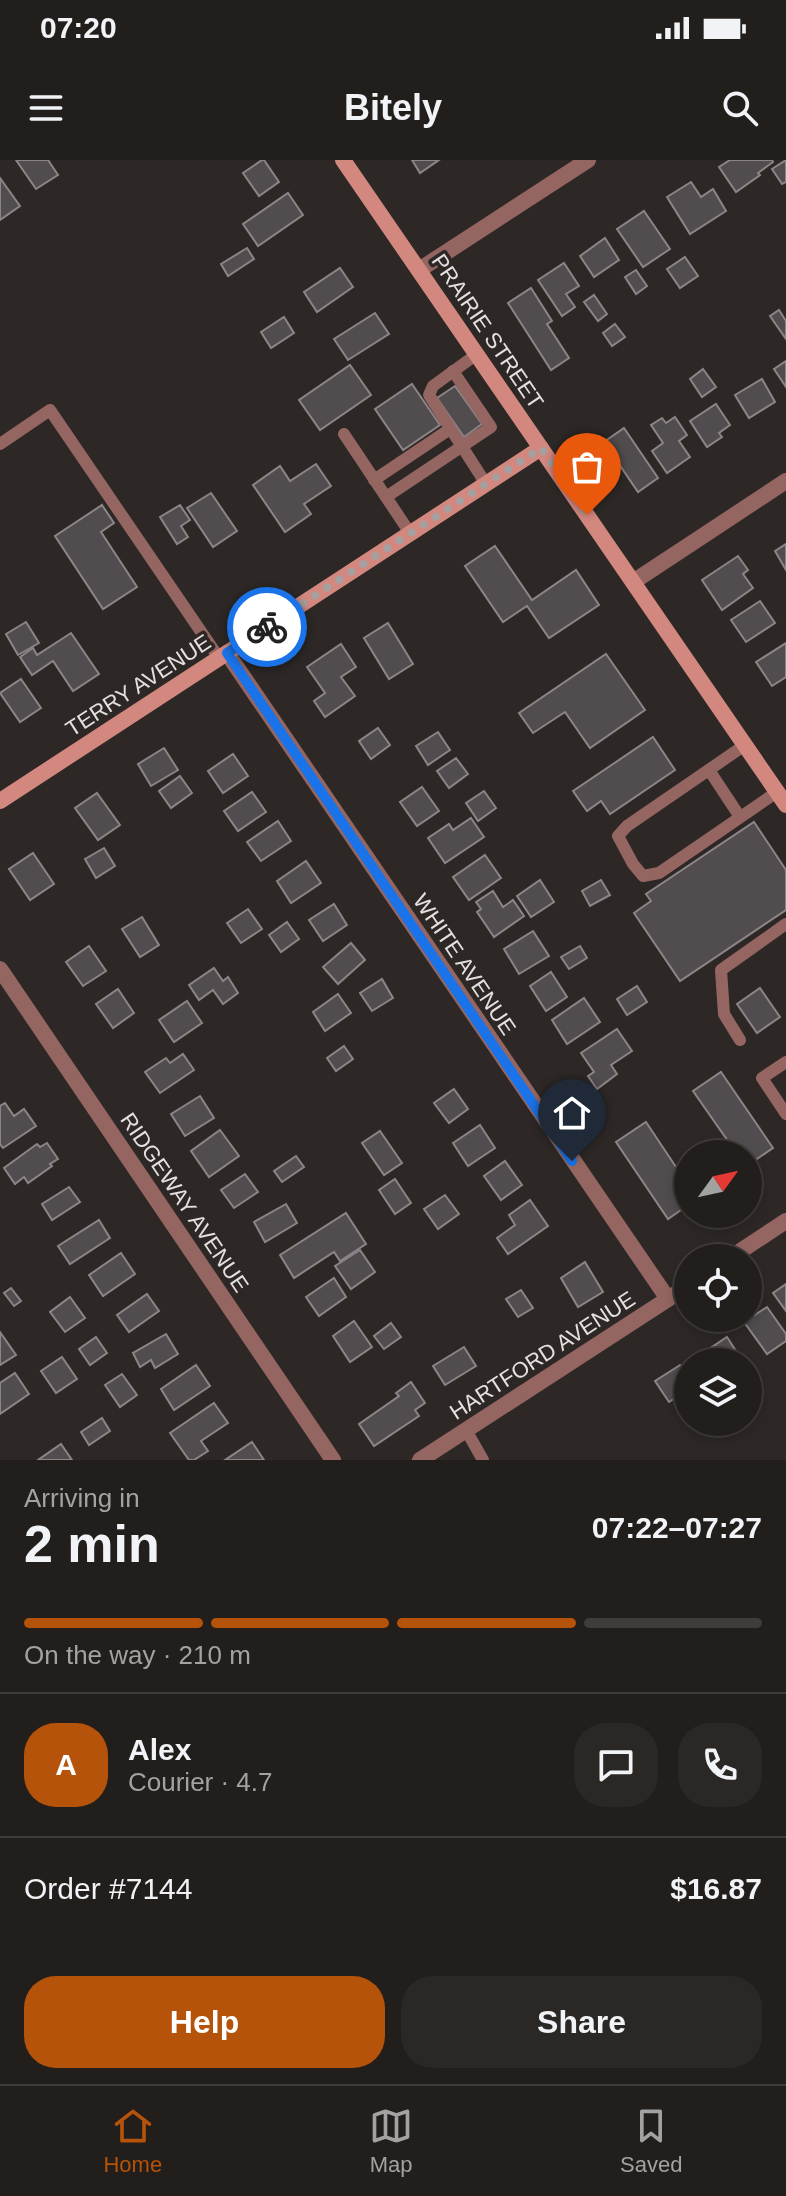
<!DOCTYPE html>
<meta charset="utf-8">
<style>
body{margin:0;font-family:Arial,sans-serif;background:#2a2725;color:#f1f3f6;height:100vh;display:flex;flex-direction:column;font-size:30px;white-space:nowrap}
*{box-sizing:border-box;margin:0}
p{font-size:26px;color:#a2a2a3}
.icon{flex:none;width:44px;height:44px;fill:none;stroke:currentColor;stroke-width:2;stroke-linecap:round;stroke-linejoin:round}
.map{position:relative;height:1300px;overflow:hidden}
.drawer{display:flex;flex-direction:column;background:#221e1c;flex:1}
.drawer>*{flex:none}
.needle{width:52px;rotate:57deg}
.tools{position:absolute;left:674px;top:980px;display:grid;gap:16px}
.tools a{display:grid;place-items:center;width:88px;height:88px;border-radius:50%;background:#221e1c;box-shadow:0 4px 12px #0003,0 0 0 2px #3f3c3b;font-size:40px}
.pin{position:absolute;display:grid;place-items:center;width:68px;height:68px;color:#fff;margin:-82px -34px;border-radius:50% 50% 50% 0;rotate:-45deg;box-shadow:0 0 8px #0007}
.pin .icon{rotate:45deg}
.courier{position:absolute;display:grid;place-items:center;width:80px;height:80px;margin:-40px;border:6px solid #1a73e8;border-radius:50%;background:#fff;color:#222;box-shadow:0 2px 10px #0007}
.head em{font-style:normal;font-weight:700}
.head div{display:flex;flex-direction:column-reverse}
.head{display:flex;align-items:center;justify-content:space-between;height:136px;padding:0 24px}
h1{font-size:52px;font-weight:700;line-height:60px}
.bar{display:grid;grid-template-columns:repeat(4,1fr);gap:12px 8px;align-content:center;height:96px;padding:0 24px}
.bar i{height:10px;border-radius:6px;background:#3f3c3b}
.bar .active{background:#b45309}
.bar p{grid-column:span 4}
.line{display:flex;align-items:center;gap:20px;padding:0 24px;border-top:2px solid #3f3c3b}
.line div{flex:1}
.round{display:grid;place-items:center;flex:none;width:84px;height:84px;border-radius:32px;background:#2a2725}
.action{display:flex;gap:16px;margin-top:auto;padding:16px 24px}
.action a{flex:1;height:92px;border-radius:32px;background:#b45309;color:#fff;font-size:32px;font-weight:700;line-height:92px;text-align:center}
.action a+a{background:#2a2725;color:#f1f3f6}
.status{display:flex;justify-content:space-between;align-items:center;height:56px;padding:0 40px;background:#221e1c;direction:ltr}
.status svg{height:22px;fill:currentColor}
header{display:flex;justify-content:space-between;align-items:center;height:104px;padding:0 24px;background:#221e1c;font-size:36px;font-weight:700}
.dock{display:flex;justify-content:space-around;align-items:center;height:112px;border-top:2px solid #3f3c3b;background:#221e1c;font-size:22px;color:#a2a2a3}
.dock a{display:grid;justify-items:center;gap:4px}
.dock .active{color:#b45309}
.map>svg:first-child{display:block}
.building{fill:#514c4e;stroke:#8c8588;stroke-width:2}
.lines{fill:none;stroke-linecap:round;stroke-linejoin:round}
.lane{stroke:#956661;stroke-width:12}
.street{stroke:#956661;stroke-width:16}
.secondary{stroke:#d2877f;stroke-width:16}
.done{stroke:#a5a09f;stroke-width:8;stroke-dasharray:0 14.4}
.route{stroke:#1a73e8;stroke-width:10}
.labels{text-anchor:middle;stroke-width:7;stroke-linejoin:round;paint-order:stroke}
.street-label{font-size:22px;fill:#e5e1e0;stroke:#2d2826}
</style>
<div class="status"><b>07:20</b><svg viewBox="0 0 49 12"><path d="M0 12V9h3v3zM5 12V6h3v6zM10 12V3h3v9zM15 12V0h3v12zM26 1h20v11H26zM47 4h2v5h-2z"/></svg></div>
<header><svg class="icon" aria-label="menu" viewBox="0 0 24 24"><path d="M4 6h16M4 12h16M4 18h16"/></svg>Bitely<svg class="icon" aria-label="search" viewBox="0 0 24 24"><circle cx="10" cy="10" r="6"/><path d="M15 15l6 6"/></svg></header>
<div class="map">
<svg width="786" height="1300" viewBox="0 0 786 1300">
<rect width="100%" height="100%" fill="#2d2826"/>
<!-- building -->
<g class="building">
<polygon points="16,0 48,0 58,15 36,29"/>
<polygon points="262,0 264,0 279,22 259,36 243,13"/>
<polygon points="412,0 439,0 420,13"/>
<polygon points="730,0 772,0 773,2 758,13 760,15 736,32 719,7"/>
<polygon points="786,0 786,22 782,24 772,9"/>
<polygon points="0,18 20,46 0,60"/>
<polygon points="691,22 701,37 713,29 726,51 690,74 667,37"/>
<polygon points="288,33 303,55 258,86 243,64"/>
<polygon points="644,51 670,89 643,107 617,69"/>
<polygon points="605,78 619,100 594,117 580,96"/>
<polygon points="247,88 254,99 228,116 221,104"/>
<polygon points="685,97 698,116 680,128 667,109"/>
<polygon points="564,103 579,126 566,134 575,147 562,156 538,120"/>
<polygon points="340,108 353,127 317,152 304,132"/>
<polygon points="636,110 647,126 636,134 625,117"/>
<polygon points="531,128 552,161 547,164 569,198 551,210 508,143"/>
<polygon points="594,135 607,154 598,161 584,142"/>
<polygon points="779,150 786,161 786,179 770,156"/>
<polygon points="375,153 389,174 348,200 334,179"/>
<polygon points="284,157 294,173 271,188 261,172"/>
<polygon points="615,164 625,177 612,186 603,173"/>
<polygon points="786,201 786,227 774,209"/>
<polygon points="350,205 371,235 320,270 299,240"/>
<polygon points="703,209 716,227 702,237 690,219"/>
<polygon points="762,219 775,242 749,258 735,235"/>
<polygon points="412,224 440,265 403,290 375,249"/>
<polygon points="455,226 482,264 464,277 437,238"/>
<polygon points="716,244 730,265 719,273 722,277 707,287 690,261"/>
<polygon points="675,257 687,275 679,281 690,297 667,313 652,291 663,283 651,265 662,258 666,263"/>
<polygon points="624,268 658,318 638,332 604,282"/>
<polygon points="316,304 331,326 304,344 311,354 285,372 253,325 280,306 290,321"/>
<polygon points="211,333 237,371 213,387 187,348"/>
<polygon points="102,345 114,363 101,372 137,427 103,449 55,376"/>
<polygon points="180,345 190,360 181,366 188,377 177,384 160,357"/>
<polygon points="786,384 786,410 775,391"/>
<polygon points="495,386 532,440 576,410 599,445 549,478 527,446 503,462 465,406"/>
<polygon points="738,396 748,410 743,414 753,428 722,450 702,420"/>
<polygon points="760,441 775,463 746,482 731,460"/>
<polygon points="26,462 39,483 18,495 6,474"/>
<polygon points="388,463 413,504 389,519 364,478"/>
<polygon points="71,473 99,514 73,531 53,501 32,515 20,497 33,488 37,495"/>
<polygon points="786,483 786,517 772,526 756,502"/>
<polygon points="341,484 356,507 341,517 355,536 325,557 314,541 325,533 307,507"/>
<polygon points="606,494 645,550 590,588 565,552 533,573 519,553"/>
<polygon points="21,519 41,548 20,562 0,533"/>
<polygon points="378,568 390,585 371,599 359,581"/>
<polygon points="438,572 450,590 428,605 416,586"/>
<polygon points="653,577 675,610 610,654 601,641 587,651 573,631"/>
<polygon points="164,588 178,610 151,626 138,604"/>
<polygon points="233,594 248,616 223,633 208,611"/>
<polygon points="456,598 468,614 449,628 437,611"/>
<polygon points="180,616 192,633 171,648 159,631"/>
<polygon points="422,627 439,651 417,666 400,642"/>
<polygon points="484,631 496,648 478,661 466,643"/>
<polygon points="252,632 266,652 238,671 224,651"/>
<polygon points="97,633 120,665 98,680 75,648"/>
<polygon points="471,658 484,677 445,703 428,678 449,664 453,670"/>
<polygon points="278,661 291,681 261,701 247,682"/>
<polygon points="754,662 786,710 786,750 680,821 634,753 651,741 646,734"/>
<polygon points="104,688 115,706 96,718 85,699"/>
<polygon points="33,693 54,724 30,740 9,709"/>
<polygon points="485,695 501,718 469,740 453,717"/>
<polygon points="306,701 321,723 291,743 277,721"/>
<polygon points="540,720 554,742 531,757 517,736"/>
<polygon points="601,720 610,735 590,746 582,731"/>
<polygon points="493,731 503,747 513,740 524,756 494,777 477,752 481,749 476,742"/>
<polygon points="334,744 347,765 323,781 309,760"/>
<polygon points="248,749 262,769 241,783 227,763"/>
<polygon points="142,757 159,785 140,797 122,769"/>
<polygon points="287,762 299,779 281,792 269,775"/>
<polygon points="533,771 549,796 519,814 504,789"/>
<polygon points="351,783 365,800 338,824 323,807"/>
<polygon points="89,786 106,811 83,826 66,802"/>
<polygon points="580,786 587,798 569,809 561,797"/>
<polygon points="214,808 223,821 228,817 238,833 223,844 213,830 199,840 189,825"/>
<polygon points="551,812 567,837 546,851 530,826"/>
<polygon points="382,819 393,838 372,851 360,833"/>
<polygon points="637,826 647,842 627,855 617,839"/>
<polygon points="760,828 780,857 757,873 737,844"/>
<polygon points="118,829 134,853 113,868 96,844"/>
<polygon points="338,834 351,853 325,871 313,852"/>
<polygon points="584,838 600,862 567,884 552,860"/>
<polygon points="187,841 202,863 174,882 159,860"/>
<polygon points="617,869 632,891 611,905 617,914 597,929 588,916 594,912 581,893"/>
<polygon points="344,886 353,899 336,911 327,898"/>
<polygon points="183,894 194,910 160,933 145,912 166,898 170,903"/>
<polygon points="721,912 773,988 748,1005 748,994 737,994 693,931"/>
<polygon points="454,929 468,949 449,963 434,943"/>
<polygon points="200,936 214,958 185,976 171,954"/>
<polygon points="5,943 14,956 24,949 36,966 3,988 0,984 0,946"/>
<polygon points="646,962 688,1025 688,1045 668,1059 616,982"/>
<polygon points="480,965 495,988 468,1006 453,983"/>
<polygon points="220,970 239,996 209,1017 191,991"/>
<polygon points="380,971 402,1003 384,1015 362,983"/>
<polygon points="47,983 58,999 50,1004 52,1006 28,1023 24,1017 15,1024 4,1008 37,984 40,987"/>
<polygon points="296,996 304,1007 282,1022 274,1011"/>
<polygon points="505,1001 522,1025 501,1040 484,1016"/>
<polygon points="245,1014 258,1032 234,1048 221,1030"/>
<polygon points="395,1019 411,1043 395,1054 379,1030"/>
<polygon points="69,1027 80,1042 52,1060 42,1044"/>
<polygon points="445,1035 459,1054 438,1069 424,1049"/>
<polygon points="530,1040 548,1066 508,1094 497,1078 515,1065 509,1055"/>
<polygon points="286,1044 297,1063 265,1082 254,1062"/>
<polygon points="346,1053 366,1084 340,1101 334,1092 294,1118 280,1095"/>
<polygon points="99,1060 110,1078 70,1104 58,1086"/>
<polygon points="360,1090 375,1112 351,1129 335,1106"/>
<polygon points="121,1093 135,1114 103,1136 89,1115"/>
<polygon points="585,1102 603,1132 578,1147 561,1118"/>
<polygon points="334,1118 346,1137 319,1156 306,1137"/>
<polygon points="786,1124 786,1151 773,1133"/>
<polygon points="11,1128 21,1141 14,1146 4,1133"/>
<polygon points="521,1130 533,1148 518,1157 506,1139"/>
<polygon points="147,1134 159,1151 129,1172 117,1155"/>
<polygon points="70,1137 85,1158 65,1172 50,1152"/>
<polygon points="767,1147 786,1174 786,1181 767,1194 744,1162"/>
<polygon points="354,1161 372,1187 350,1202 333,1176"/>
<polygon points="391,1163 401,1177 384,1189 374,1176"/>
<polygon points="0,1172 16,1195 0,1205"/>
<polygon points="166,1174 178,1194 155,1208 151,1200 140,1207 133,1193"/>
<polygon points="96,1177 107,1193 90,1205 79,1189"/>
<polygon points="727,1177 743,1202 713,1202 706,1191"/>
<polygon points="464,1187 476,1206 445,1225 433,1206"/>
<polygon points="62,1197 77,1219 56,1233 41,1211"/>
<polygon points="196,1205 210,1226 174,1250 161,1229"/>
<polygon points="680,1205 688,1217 688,1242 682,1245 677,1237 669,1242 655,1221"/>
<polygon points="15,1213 29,1234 0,1254 0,1223"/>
<polygon points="122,1214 137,1235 120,1247 105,1225"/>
<polygon points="411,1222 425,1243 415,1250 419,1256 374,1286 359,1264 399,1236 396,1233"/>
<polygon points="214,1243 228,1263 201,1281 208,1291 194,1300 189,1300 170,1273"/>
<polygon points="102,1258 110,1271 89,1285 81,1272"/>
<polygon points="252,1282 264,1300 225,1300"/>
<polygon points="61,1284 72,1300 38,1300"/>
</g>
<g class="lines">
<!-- lane -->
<g class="lane">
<polyline points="477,194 433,226 429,235 486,324"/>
<polyline points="344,274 410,373"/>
<polyline points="0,284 50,250 219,498"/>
<polyline points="374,320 450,269"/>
<polyline points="386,337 491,267 453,211"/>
<polyline points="745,585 627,666 618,676 633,704 643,716 659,713 777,632"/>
<polyline points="709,610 740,657"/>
<polyline points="740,880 724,854 721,810 786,764"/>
<polyline points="786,902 762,918 786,954"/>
<polyline points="466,1270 483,1300"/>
</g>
<!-- street -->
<g class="street">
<polyline points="419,110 588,0"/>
<polyline points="633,422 786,321"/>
<polyline points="227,493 668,1139"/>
<polyline points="0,809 333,1300"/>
<polyline points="730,1098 786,1061"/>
<polyline points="420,1300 688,1126"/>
</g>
<!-- secondary -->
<g class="secondary">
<polyline points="343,0 786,645"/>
<polyline points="0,641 541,288"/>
</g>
</g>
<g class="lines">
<!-- done -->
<polyline class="done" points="267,467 541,288 587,355"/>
<!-- route -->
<polyline class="route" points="267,467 227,493 572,1001"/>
</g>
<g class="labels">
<!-- street labels -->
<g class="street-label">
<text transform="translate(488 171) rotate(56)" y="8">PRAIRIE STREET</text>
<text transform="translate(138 525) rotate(-33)" y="8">TERRY AVENUE</text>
<text transform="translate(465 804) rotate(56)" y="8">WHITE AVENUE</text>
<text transform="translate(185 1042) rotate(56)" y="8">RIDGEWAY AVENUE</text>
<text transform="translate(542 1195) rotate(-33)" y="8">HARTFORD AVENUE</text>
</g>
</g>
</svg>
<div class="tools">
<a><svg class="needle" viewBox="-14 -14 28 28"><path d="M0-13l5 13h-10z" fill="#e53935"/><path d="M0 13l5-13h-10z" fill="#a2a2a3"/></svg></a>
<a><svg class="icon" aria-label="locate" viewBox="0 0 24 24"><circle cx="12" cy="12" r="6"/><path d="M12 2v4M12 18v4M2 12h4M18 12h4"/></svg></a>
<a><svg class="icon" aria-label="layers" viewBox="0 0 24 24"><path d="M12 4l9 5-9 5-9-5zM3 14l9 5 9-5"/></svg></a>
</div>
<div class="pin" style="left:587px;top:355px;background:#ea580c"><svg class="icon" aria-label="bag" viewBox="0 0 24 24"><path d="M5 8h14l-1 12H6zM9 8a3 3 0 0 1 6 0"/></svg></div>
<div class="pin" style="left:572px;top:1001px;background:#1f2937"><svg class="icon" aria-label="home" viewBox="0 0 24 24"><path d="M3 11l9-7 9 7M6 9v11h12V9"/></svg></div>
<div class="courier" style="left:267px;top:467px"><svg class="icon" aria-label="bike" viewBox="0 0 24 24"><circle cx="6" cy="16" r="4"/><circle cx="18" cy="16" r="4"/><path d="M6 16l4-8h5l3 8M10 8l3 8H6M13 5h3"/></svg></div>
</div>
<section class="drawer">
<div class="head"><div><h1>2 min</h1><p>Arriving in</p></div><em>07:22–07:27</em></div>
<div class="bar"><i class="active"></i><i class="active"></i><i class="active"></i><i></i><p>On the way · 210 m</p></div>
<div class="line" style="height:144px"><b class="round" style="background:#b45309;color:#fff">A</b><div><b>Alex</b><p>Courier · 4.7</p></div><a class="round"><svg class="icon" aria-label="chat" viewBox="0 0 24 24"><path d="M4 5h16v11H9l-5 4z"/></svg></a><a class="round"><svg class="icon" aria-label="phone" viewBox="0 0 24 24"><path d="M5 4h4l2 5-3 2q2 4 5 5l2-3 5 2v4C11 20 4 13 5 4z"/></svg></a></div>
<div class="line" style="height:104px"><div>Order #7144</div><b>$16.87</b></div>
<div class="action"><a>Help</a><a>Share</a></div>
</section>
<nav class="dock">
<a class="active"><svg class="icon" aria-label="home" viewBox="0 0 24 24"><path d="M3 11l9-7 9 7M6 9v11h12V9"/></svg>Home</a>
<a><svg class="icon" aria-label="map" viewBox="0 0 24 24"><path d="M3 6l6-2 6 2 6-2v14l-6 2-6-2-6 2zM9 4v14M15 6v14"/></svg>Map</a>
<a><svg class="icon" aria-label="saved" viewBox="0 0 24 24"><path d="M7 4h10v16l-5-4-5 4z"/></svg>Saved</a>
</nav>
